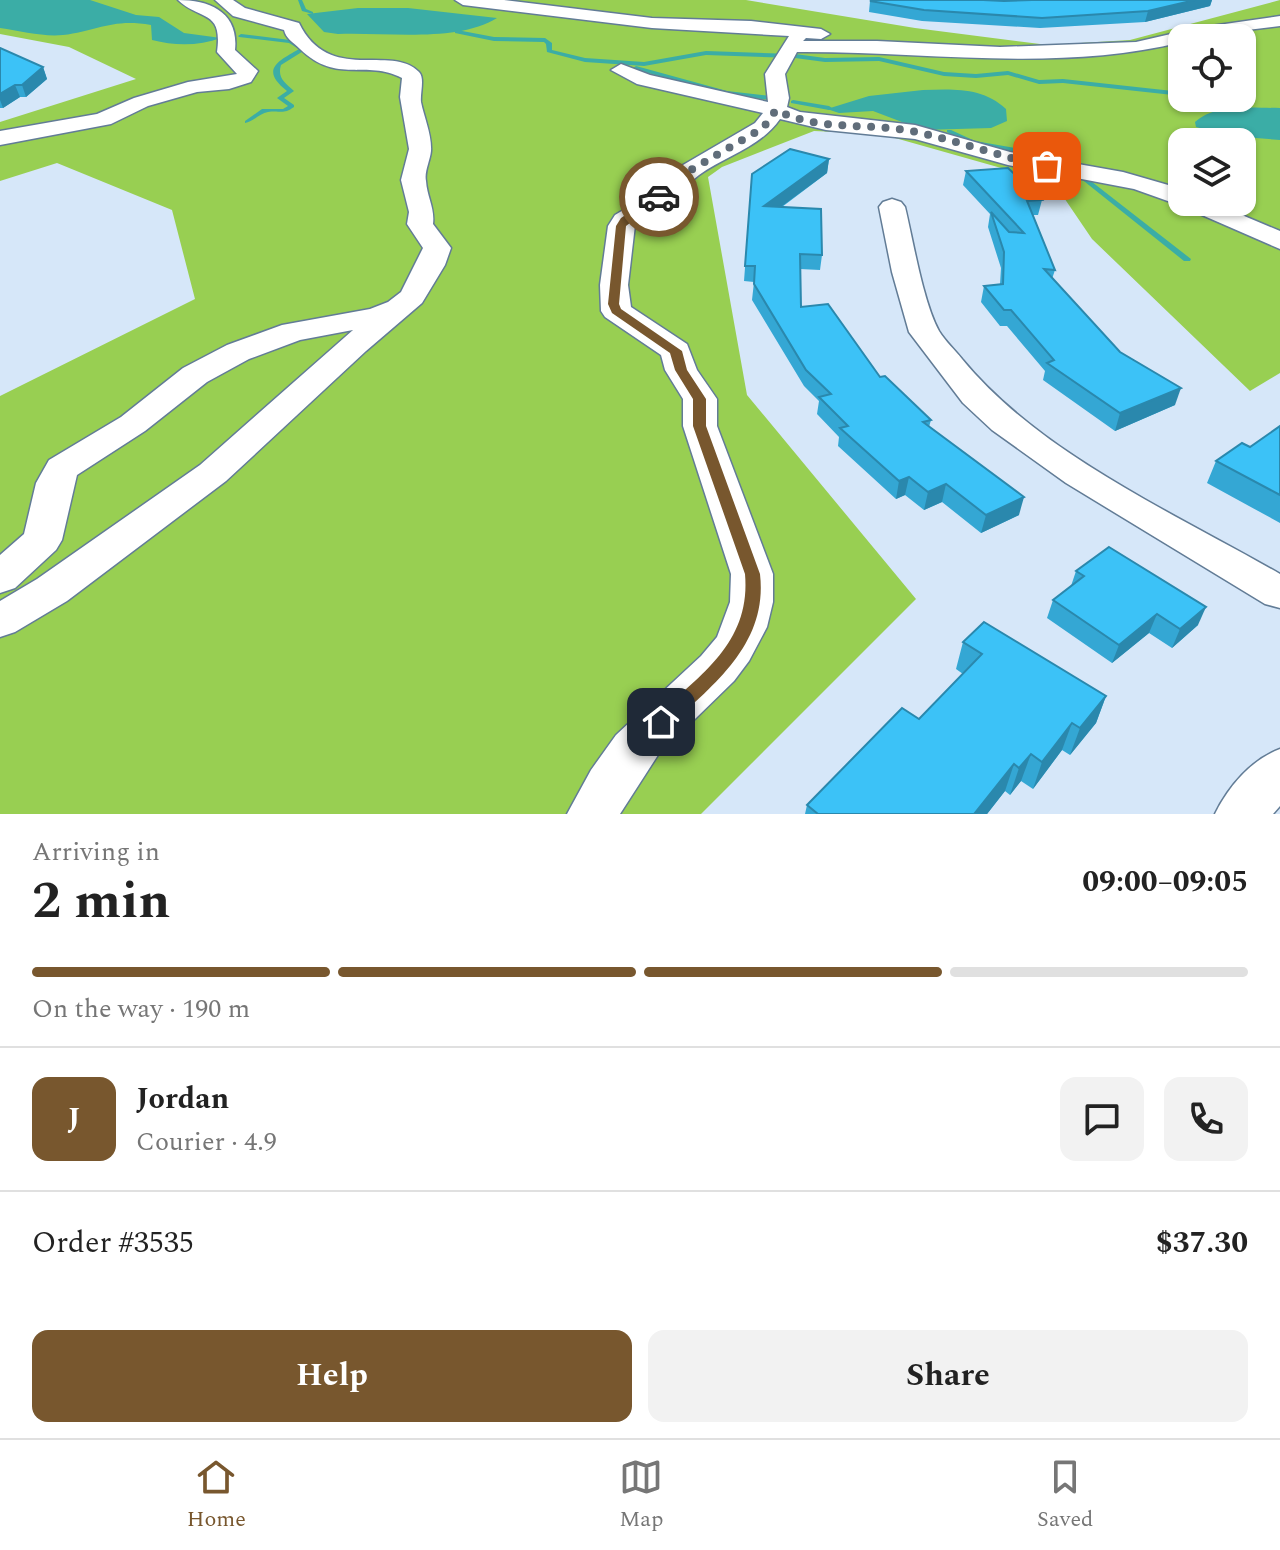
<!DOCTYPE html>
<meta charset="utf-8">
<style>
body{margin:0;font-family:Spectral,serif;background:#f2f2f2;color:#222;height:100vh;display:flex;flex-direction:column;font-size:30px;white-space:nowrap}
*{box-sizing:border-box;margin:0}
p{font-size:26px;color:#767676}
.icon{flex:none;width:44px;height:44px;fill:none;stroke:currentColor;stroke-width:2;stroke-linecap:round;stroke-linejoin:round}
.map{position:relative;height:814px;overflow:hidden}
.side{display:flex;flex-direction:column;background:#fff;flex:1}
.side>*{flex:none}
.fabs{position:absolute;left:1168px;top:24px;display:grid;gap:16px}
.fabs a{display:grid;place-items:center;width:88px;height:88px;border-radius:16px;background:#fff;box-shadow:0 2px 6px #0004;font-size:40px}
.pin{position:absolute;display:grid;place-items:center;width:68px;height:68px;color:#fff;margin:-34px;border-radius:16px;box-shadow:0 4px 12px #0006}
.courier{position:absolute;display:grid;place-items:center;width:80px;height:80px;margin:-40px;border:6px solid #78572e;border-radius:50%;background:#fff;color:#222;box-shadow:0 2px 10px #0007}
.summary em{font-style:normal;font-weight:700}
.summary div{display:flex;flex-direction:column-reverse}
.summary{display:flex;align-items:center;justify-content:space-between;height:136px;padding:0 32px}
h1{font-size:52px;font-weight:700;line-height:60px}
.bar{display:grid;grid-template-columns:repeat(4,1fr);gap:12px 8px;align-content:center;height:96px;padding:0 32px}
.bar i{height:10px;border-radius:6px;background:#e0e0e0}
.bar .current{background:#78572e}
.bar p{grid-column:span 4}
.line{display:flex;align-items:center;gap:20px;padding:0 32px;border-top:2px solid #e0e0e0}
.line div{flex:1}
.round{display:grid;place-items:center;flex:none;width:84px;height:84px;border-radius:16px;background:#f2f2f2}
.button{display:flex;gap:16px;margin-top:auto;padding:16px 32px}
.button a{flex:1;height:92px;border-radius:16px;background:#78572e;color:#fff;font-size:32px;font-weight:700;line-height:92px;text-align:center}
.button a+a{background:#f2f2f2;color:#222}
.tab-bar{display:flex;justify-content:space-around;align-items:center;height:112px;border-top:2px solid #e0e0e0;background:#fff;font-size:22px;color:#767676}
.tab-bar a{display:grid;justify-items:center;gap:4px}
.tab-bar .current{color:#78572e}
.map>svg:first-child{display:block}
.green{fill:#98cf52;fill-rule:evenodd}
.water{fill:#3bada6}
.lines{fill:none;stroke-linecap:round;stroke-linejoin:round}
.stream{fill:#3bada6;fill-rule:evenodd}
.minor-casing{stroke:#627c96;stroke-width:3}
.minor{fill:#fff;fill-rule:evenodd}
.wall{fill:#34a7d4}
.shaded-wall{fill:#2a88ad}
.building{fill:#3cc2f7;stroke:#2a88ad;stroke-width:2}
.route{fill:#78572e}
.done{stroke:#606d7a;stroke-width:8;stroke-dasharray:0 14.4}
</style>
<div class="map">
<svg width="1280" height="814" viewBox="0 0 1280 814">
<rect width="100%" height="100%" fill="#d6e7f9"/>
<!-- green -->
<path class="green" d="M 0,0 L 746,0 L 915,28 L 1048,45 L 1130,40 L 1280,0 L 1280,373 L 1250,391 L 1092,239 L 1054,183 L 881,134 L 814,131 L 722,167 L 708,177 L 747,395 L 916,599 L 701,814 L 0,814 L 0,396 L 195,299 L 172,210 L 57,163 L 0,181 L 0,122 L 136,79 L 69,47 L 0,34 ZM 1182,38 L 1242,38 L 1242,98 L 1182,98 ZM 1182,142 L 1242,142 L 1242,202 L 1182,202 Z"/>
<!-- water -->
<g class="water">
<path d="M 0,0 L 90,0 L 136,15 L 159,17 L 184,33 L 221,38 C 199,46 175,46 152,40 L 151,25 C 112,18 98,31 63,35 C 43,37 21,31 0,28 Z"/>
<path d="M 358,8 L 408,8 L 497,18 C 457,43 385,32 338,34 L 324,32 L 307,14 Z"/>
<path d="M 923,90 C 953,89 983,87 1006,109 L 1007,121 L 991,128 L 923,130 L 873,111 L 839,113 L 827,109 L 869,96 Z"/>
<path d="M 1280,108 L 1280,140 L 1230,136 L 1196,127 L 1195,122 C 1215,103 1254,108 1280,108 Z"/>
</g>
<g class="lines">
<!-- stream -->
<g class="stream">
<polygon points="298,0 302,0 306,9 313,12 313,14 302,11"/>
<polygon points="457,30 494,37 545,38 552,43 552,50 585,58 644,62 706,51 795,54 825,58 879,57 944,72 976,74 1008,71 1039,80 1063,79 1182,92 1182,96 1063,83 1039,84 1008,75 976,78 944,76 879,61 825,62 795,58 706,55 644,66 585,62 547,52 546,44 544,42 494,41 455,33 455,31"/>
<path d="M 241,34 L 290,40 L 305,48 L 305,50 L 281,65 C 277,78 285,83 294,91 L 284,98 L 294,105 L 294,107 C 283,115 280,110 268,112 C 260,113 253,122 245,123 L 245,121 L 262,109 L 283,109 L 288,106 L 277,98 L 287,91 C 259,69 279,61 299,49 L 289,43 L 239,37 L 238,36 Z"/>
<polygon points="636,66 727,91 771,96 774,98 771,100 727,95 634,69 633,68"/>
<polygon points="1200,98 1208,98 1234,109 1229,110"/>
<polygon points="793,100 829,106 832,108 829,110 791,103 791,101"/>
<polygon points="947,130 951,130 975,141 1044,153 1069,164 1191,259 1190,261 1184,261 1065,166 1040,156 971,144 947,132"/>
</g>
<!-- minor casing -->
<g class="minor-casing">
<g id="minor">
<path d="M 178,0 C 211,0 239,13 235,50 L 258,71 L 251,82 L 229,89 L 197,92 L 148,106 L 111,124 L 0,145 L 0,131 L 97,114 L 134,98 L 188,82 L 237,74 L 217,52 C 223,9 200,21 178,0 Z"/>
<path d="M 215,0 L 233,0 L 245,8 L 299,23 C 329,85 391,43 419,72 C 425,78 420,93 421,102 C 424,117 432,135 431,151 C 430,161 424,172 426,181 C 427,197 435,208 433,224 L 451,248 L 445,265 L 422,303 L 366,351 L 226,481 L 67,601 L 15,632 L 0,637 L 0,601 L 37,579 L 200,465 L 353,330 L 300,340 L 249,359 L 207,382 L 145,431 L 77,475 L 62,540 L 56,550 L 15,588 L 0,593 L 0,555 L 24,534 L 36,483 L 49,460 L 121,417 L 183,368 L 227,345 L 282,325 L 370,309 L 388,302 L 401,292 L 423,248 L 407,224 L 409,212 L 401,180 L 409,149 L 400,97 L 402,78 C 366,59 337,85 300,49 C 293,42 286,39 284,30 L 233,16 Z"/>
<path d="M 455,0 L 504,0 L 652,18 L 751,21 L 821,29 L 830,34 L 821,39 L 806,38 L 803,41 L 877,41 L 1000,47 L 1136,42 L 1197,28 L 1280,16 L 1280,26 L 1182,38 L 1182,42 C 1057,73 924,51 797,52 L 785,74 L 789,98 L 787,107 L 800,112 L 915,125 L 1010,152 L 1123,172 L 1182,189 L 1182,202 L 1211,202 L 1280,231 L 1280,249 L 1179,205 L 1134,189 L 1008,165 L 915,139 L 826,130 L 780,119 C 761,147 725,156 699,175 C 677,192 659,210 635,225 L 628,285 L 631,307 L 687,344 L 697,370 L 717,399 L 717,426 L 773,574 L 773,602 L 767,627 L 749,661 L 734,681 L 658,755 L 620,814 L 567,814 L 591,770 L 616,735 L 701,656 L 717,637 L 730,602 L 731,574 L 683,426 L 683,399 L 665,370 L 661,355 L 605,317 L 601,311 L 600,285 L 608,226 L 615,215 L 642,199 L 683,165 L 755,123 L 763,113 L 637,84 L 611,70 L 621,64 L 650,75 L 768,102 L 765,74 L 789,36 L 652,28 L 463,5 Z"/>
<path d="M 892,199 L 901,202 L 905,207 C 913,240 923,302 939,331 C 945,341 955,350 962,359 C 1040,454 1174,513 1280,574 L 1280,608 L 1265,604 L 1066,483 L 992,430 L 963,403 L 909,332 L 892,272 L 879,207 L 883,202 Z"/>
<path d="M 1280,749 L 1280,806 L 1273,814 L 1215,814 C 1228,787 1252,759 1280,749 Z"/>
</g>
</g>
<!-- minor -->
<use href="#minor" class="minor"/>
</g>
<!-- wall -->
<g class="wall">
<polygon points="1032,0 1212,0 1210,6 1145,22 1040,28 922,21 869,12 870,1 1004,1"/>
<polygon points="0,48 43,67 47,79 26,97 20,97 3,108 0,108"/>
<polygon points="829,159 827,173 782,207 822,255 820,270 800,269 801,307 880,377 931,420 929,427 1019,515 981,533 942,502 924,510 905,495 896,499 838,446 839,437 817,414 819,401 804,386 752,300 754,282 744,281 752,174"/>
<polygon points="966,171 1042,200 1038,215 1033,215 1055,270 1052,279 1120,352 1175,405 1115,431 1043,380 1045,371 1007,326 1000,326 981,302 984,286 1000,284 1001,268 988,227 990,214 963,185"/>
<polygon points="1280,426 1280,523 1207,483 1216,461 1250,447"/>
<polygon points="1076,571 1198,625 1172,648 1149,633 1112,663 1047,618 1053,600 1071,586"/>
<polygon points="963,642 1106,696 1096,723 1070,755 1062,750 1033,789 1021,781 1010,795 1005,791 987,814 805,814 807,805 919,719 963,674 956,669"/>
</g>
<!-- shaded-wall -->
<g class="shaded-wall">
<polygon points="1195,0 1212,0 1210,6 1145,22 1148,11"/>
<polygon points="43,67 47,79 26,97 22,85"/>
<polygon points="15,85 20,97 3,108 0,100 0,94"/>
<polygon points="829,159 827,173 763,220 764,206"/>
<polygon points="1181,388 1175,405 1115,431 1120,413"/>
<polygon points="909,477 905,495 896,499 899,481"/>
<polygon points="946,484 942,502 924,510 928,492"/>
<polygon points="1024,497 1019,515 981,533 986,515"/>
<polygon points="1206,607 1198,625 1172,648 1180,629"/>
<polygon points="1157,614 1149,633 1112,663 1119,645"/>
<polygon points="1106,696 1096,723 1070,755 1080,728"/>
<polygon points="1072,723 1062,750 1033,789 1042,762"/>
<polygon points="1031,754 1021,781 1010,795 1019,768"/>
<polygon points="1014,764 1005,791 987,814 974,814"/>
</g>
<!-- building -->
<g class="building">
<polygon points="873,0 983,0 1004,1 1032,0 1195,0 1148,11 1042,18 924,10 870,1"/>
<polygon points="0,48 43,67 22,85 15,85 0,94"/>
<polygon points="790,149 829,159 764,206 821,209 822,255 800,254 801,307 828,304 880,377 885,376 931,420 923,422 1024,497 986,515 946,484 928,492 909,477 899,481 840,428 848,426 819,397 831,394 806,370 754,284 755,266 745,266 752,174"/>
<polygon points="1008,168 1042,200 1027,201 1055,270 1044,269 1120,352 1181,388 1120,413 1047,363 1054,360 1011,310 1004,310 984,286 1003,284 1004,252 991,212 1009,232 1024,233 966,171"/>
<polygon points="1280,426 1280,495 1216,461 1242,443 1250,447"/>
<polygon points="1109,547 1206,607 1180,629 1157,614 1119,645 1053,600 1084,576 1076,571"/>
<polygon points="984,622 1106,696 1080,728 1072,723 1042,762 1031,754 1019,768 1014,764 974,814 818,814 807,805 902,708 919,719 982,654 963,642"/>
</g>
<!-- route -->
<path class="route" d="M 655,195 L 664,197 L 626,226 L 619,304 L 621,309 L 682,351 L 687,370 L 706,399 L 706,426 L 760,574 C 768,644 714,684 667,728 L 655,728 L 652,722 L 655,717 C 700,675 751,643 745,574 L 693,426 L 693,399 L 675,370 L 670,353 L 612,313 L 608,304 L 616,226 L 621,218 Z"/>
<g class="lines">
<!-- done -->
<path class="done" d="M 659,197 L 691,170 L 763,128 L 776,110 C 818,132 870,122 916,132 C 960,141 1002,158 1047,166"/>
</g>
</svg>
<div class="fabs">
<a><svg class="icon" aria-label="locate" viewBox="0 0 24 24"><circle cx="12" cy="12" r="6"/><path d="M12 2v4M12 18v4M2 12h4M18 12h4"/></svg></a>
<a><svg class="icon" aria-label="layers" viewBox="0 0 24 24"><path d="M12 4l9 5-9 5-9-5zM3 14l9 5 9-5"/></svg></a>
</div>
<div class="pin" style="left:1047px;top:166px;background:#ea580c"><svg class="icon" aria-label="bag" viewBox="0 0 24 24"><path d="M5 8h14l-1 12H6zM9 8a3 3 0 0 1 6 0"/></svg></div>
<div class="pin" style="left:661px;top:722px;background:#1f2937"><svg class="icon" aria-label="home" viewBox="0 0 24 24"><path d="M3 11l9-7 9 7M6 9v11h12V9"/></svg></div>
<div class="courier" style="left:659px;top:197px"><svg class="icon" aria-label="car" viewBox="0 0 24 24"><path d="M5 17H2v-5l4-1 3-4h7l3 4 3 1v5h-3M9 17h6M6 11h13"/><circle cx="7" cy="17" r="2"/><circle cx="17" cy="17" r="2"/></svg></div>
</div>
<section class="side">
<div class="summary"><div><h1>2 min</h1><p>Arriving in</p></div><em>09:00–09:05</em></div>
<div class="bar"><i class="current"></i><i class="current"></i><i class="current"></i><i></i><p>On the way · 190 m</p></div>
<div class="line" style="height:144px"><b class="round" style="background:#78572e;color:#fff">J</b><div><b>Jordan</b><p>Courier · 4.9</p></div><a class="round"><svg class="icon" aria-label="chat" viewBox="0 0 24 24"><path d="M4 5h16v11H9l-5 4z"/></svg></a><a class="round"><svg class="icon" aria-label="phone" viewBox="0 0 24 24"><path d="M5 4h4l2 5-3 2q2 4 5 5l2-3 5 2v4C11 20 4 13 5 4z"/></svg></a></div>
<div class="line" style="height:104px"><div>Order #3535</div><b>$37.30</b></div>
<div class="button"><a>Help</a><a>Share</a></div>
</section>
<nav class="tab-bar">
<a class="current"><svg class="icon" aria-label="home" viewBox="0 0 24 24"><path d="M3 11l9-7 9 7M6 9v11h12V9"/></svg>Home</a>
<a><svg class="icon" aria-label="map" viewBox="0 0 24 24"><path d="M3 6l6-2 6 2 6-2v14l-6 2-6-2-6 2zM9 4v14M15 6v14"/></svg>Map</a>
<a><svg class="icon" aria-label="saved" viewBox="0 0 24 24"><path d="M7 4h10v16l-5-4-5 4z"/></svg>Saved</a>
</nav>
